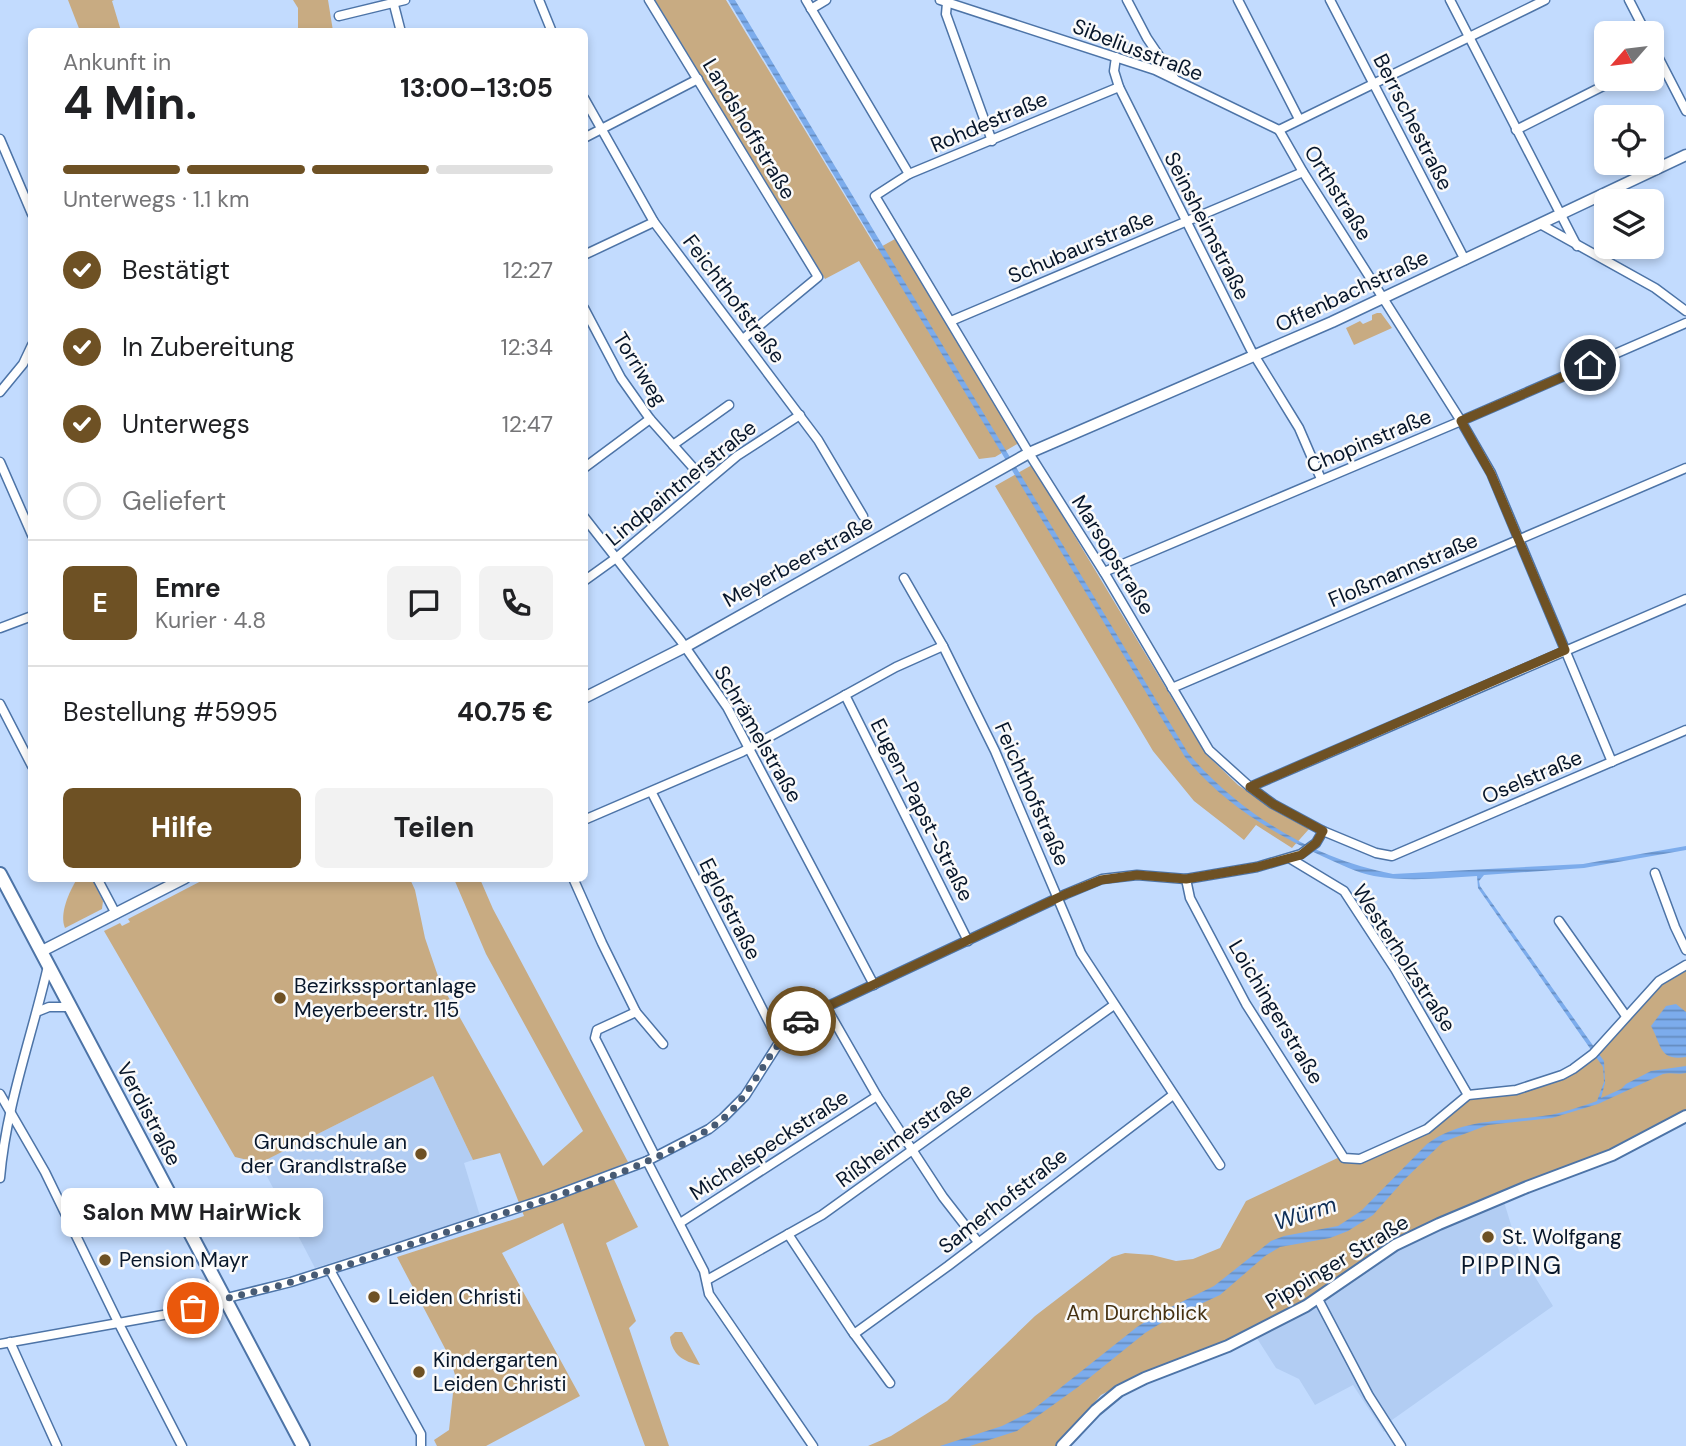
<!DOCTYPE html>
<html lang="de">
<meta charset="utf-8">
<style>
body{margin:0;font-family:"DM Sans",sans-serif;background:#f2f2f2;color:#202124;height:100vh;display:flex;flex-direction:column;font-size:26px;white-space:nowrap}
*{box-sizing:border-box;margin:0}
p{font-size:23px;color:#757577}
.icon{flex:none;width:38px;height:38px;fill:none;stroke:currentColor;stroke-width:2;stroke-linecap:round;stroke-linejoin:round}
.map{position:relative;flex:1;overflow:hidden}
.details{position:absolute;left:28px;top:28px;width:560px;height:854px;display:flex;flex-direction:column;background:#fff;border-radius:10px;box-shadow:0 4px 10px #0003}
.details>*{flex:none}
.needle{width:46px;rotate:242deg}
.fabs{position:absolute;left:1594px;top:21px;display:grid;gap:14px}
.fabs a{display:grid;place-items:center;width:70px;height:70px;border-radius:10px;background:#fff;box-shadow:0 4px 10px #0003;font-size:35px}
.pin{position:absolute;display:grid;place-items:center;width:60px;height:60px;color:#fff;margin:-30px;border:4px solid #fff;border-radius:50%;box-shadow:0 2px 7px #0007}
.courier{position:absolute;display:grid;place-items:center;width:70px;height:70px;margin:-35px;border:5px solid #6e5124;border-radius:50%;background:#fff;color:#222;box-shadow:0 2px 9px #0007}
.bubble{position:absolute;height:49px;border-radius:10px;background:#fff;box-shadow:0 4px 10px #0003;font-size:23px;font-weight:700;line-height:49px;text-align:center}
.headline em{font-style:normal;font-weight:700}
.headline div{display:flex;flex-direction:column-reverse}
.headline{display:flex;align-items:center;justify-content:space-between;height:119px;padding:0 35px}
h1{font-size:46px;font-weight:700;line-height:52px}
.bar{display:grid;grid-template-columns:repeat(4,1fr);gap:10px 7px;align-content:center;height:84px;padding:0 35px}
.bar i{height:9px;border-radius:5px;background:#e0e0e0}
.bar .selected{background:#6e5124}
.bar p{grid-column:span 4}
.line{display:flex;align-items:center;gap:18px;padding:0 35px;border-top:2px solid #e0e0e0}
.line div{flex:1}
.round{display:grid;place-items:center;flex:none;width:74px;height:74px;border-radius:10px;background:#f2f2f2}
ol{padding:0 35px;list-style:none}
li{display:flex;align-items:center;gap:21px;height:77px}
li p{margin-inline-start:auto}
li .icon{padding:7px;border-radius:50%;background:#6e5124;color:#fff;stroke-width:4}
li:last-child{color:#757577}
li i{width:38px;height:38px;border:4px solid #e0e0e0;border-radius:50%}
.button{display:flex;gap:14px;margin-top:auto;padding:14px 35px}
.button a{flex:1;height:80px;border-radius:10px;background:#6e5124;color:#fff;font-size:28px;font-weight:700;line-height:80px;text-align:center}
.button a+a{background:#f2f2f2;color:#202124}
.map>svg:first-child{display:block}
.built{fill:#b2cdf3}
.green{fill:#c8ab82}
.water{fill:url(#water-rules)}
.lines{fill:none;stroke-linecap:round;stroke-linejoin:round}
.minor-casing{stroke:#4d74a7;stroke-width:11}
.tertiary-casing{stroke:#4d74a7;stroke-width:13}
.secondary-casing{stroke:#4d74a7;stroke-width:14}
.primary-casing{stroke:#4d74a7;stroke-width:16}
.minor{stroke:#fff;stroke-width:8}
.tertiary{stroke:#fff;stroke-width:10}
.secondary{stroke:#fff;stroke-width:10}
.primary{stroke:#fff;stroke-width:12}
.done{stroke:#485b74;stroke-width:7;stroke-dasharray:0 12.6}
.route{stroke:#6e5124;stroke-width:9}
.poi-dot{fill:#6e5124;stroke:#fafafa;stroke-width:2.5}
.labels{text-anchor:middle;stroke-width:5;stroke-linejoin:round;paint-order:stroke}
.street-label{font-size:21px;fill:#07162a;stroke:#fafafa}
.poi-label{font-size:21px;fill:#07162a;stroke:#fafafa;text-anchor:start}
.park-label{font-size:21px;fill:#453111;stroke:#fafafa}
.water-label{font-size:23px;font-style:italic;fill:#0f2f58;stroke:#fafafa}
.quarter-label{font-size:24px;letter-spacing:2px;fill:#07162a;stroke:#fafafa}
</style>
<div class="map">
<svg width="1686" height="1446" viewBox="0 0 1686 1446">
<defs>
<pattern id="water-rules" width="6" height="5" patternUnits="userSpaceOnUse" patternTransform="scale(1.75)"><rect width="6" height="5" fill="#7cacec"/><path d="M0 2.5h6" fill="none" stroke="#648bbf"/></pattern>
</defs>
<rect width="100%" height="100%" fill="#c2dbfe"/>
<!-- built -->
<g class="built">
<polygon points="433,1076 473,1160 464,1163 480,1216 315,1268 260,1163"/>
<polygon points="1501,1192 1519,1251 1553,1306 1392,1420 1384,1432 1353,1385 1315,1405 1299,1379 1276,1368 1251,1329 1389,1243 1427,1223"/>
</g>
<!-- green -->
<g class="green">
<polygon points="68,0 114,0 112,1 121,31 80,31"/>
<polygon points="293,0 328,0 333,31 298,31 298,8"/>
<polygon points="655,0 726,0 877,249 895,239 1019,443 995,457 979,459 859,261 825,279"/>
<polygon points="1377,313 1381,313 1392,328 1354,345 1346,328 1360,321 1363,324 1372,320 1372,315"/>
<polygon points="1032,465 1205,753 1238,785 1277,812 1309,829 1292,848 1256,825 1244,840 1194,801 1153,751 995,486"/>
<path d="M 77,879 L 92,879 L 103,901 L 102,909 L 65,928 C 59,914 69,892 77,879 Z"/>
<polygon points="205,879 410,879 415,890 425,938 440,982 543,1166 583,1131 486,954 454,879 480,879 493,909 628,1162 609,1170 638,1227 606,1243 636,1321 629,1328 669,1446 645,1446 563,1223 502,1253 580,1396 486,1446 437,1446 434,1440 449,1430 455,1375 450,1358 397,1257 524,1216 500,1153 473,1160 433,1076 260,1163 235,1157 104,931 120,923 122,926 130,922 128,919"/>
<polygon points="1686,965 1686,1112 1609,1151 1501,1192 1427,1223 1389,1243 1311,1298 1214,1348 1142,1374 1101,1395 1055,1446 868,1446 891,1436 947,1401 1035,1316 1112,1257 1125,1253 1152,1255 1176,1261 1193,1259 1220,1248 1246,1201 1344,1155 1359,1155 1422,1126 1466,1092 1516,1087 1564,1072 1589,1055 1659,978"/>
<path d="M 675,1332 L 682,1332 L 700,1365 C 684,1362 672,1355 670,1337 Z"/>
</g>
<!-- water -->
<g class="water">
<path d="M 728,0 L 735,0 L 1188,753 C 1239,813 1315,860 1393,874 L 1583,864 L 1686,846 L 1686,850 L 1584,868 L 1484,875 L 1479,881 L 1480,886 L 1604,1061 L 1605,1083 L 1601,1098 L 1621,1089 L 1626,1084 L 1651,1071 L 1686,1066 L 1686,1073 C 1677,1075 1672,1072 1663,1074 L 1598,1104 L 1552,1118 L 1488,1125 L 1443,1142 L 1404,1180 L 1373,1215 L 1348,1231 L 1330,1238 L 1280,1247 L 1265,1256 L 1220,1295 L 1166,1320 L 1145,1333 L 1078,1387 L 1017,1431 L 970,1446 L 940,1446 L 1002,1426 L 1030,1412 L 1137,1327 L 1159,1313 L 1214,1286 L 1271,1241 L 1284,1236 L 1338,1226 L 1361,1211 L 1427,1144 C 1463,1117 1508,1122 1550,1115 C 1566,1112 1582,1106 1597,1101 L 1604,1082 L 1603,1067 L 1478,888 L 1477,876 C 1443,878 1408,882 1374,876 C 1357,873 1340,864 1324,857 C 1271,832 1222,803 1185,757 Z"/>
<path d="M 1676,1004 L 1686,1012 L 1686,1057 C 1659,1061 1662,1046 1651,1026 L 1666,1006 Z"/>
</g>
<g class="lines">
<!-- minor casing -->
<g class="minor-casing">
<g id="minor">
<polyline points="539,0 552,32"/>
<polyline points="649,0 818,277 743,339"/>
<polyline points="806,0 909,174"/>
<polyline points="940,0 1155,70 1279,130"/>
<polyline points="1127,0 1147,38 1174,78"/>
<polyline points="1238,0 1299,119"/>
<polyline points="1330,0 1465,260"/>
<polyline points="1450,0 1577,246"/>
<polyline points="1629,0 1646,33"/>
<polyline points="393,1 401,32"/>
<polyline points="947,3 946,14 992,141"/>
<polyline points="811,9 826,0"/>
<polyline points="339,16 405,0"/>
<polyline points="1652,45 1686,111"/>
<polyline points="1116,57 1114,71 1119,87 1251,350 1299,428 1321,479"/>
<polyline points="1119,87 909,174 875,196 1032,458 1104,572 1209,750 1250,787 1273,804 1323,831 1376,853 1392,856 1686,730"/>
<polyline points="584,98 654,222 818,440 863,516"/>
<polyline points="1279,130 1303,172 1461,421 1491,473 1612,762"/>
<polyline points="1279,130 1545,0"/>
<polyline points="1516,130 1617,79"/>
<polyline points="584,138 698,79"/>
<polyline points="0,139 32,214"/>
<polyline points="1540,224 1655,288 1686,311"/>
<polyline points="584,255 654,222"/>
<polyline points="584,308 621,378 650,419 705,481"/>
<polyline points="951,321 1303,172"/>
<polyline points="0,392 23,364 32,345"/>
<polyline points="673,445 729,405"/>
<polyline points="0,462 32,535"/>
<polyline points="584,468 650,419"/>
<polyline points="584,517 681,641 727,707 874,985"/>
<polyline points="1104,572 1461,421 1686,323"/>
<polyline points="904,578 943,646 995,751 1081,953 1220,1165"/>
<polyline points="584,581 616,558 737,456 800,415"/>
<polyline points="0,628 32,616"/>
<polyline points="1172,688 1686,468"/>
<polyline points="845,695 968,941"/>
<polyline points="0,704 32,766"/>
<polyline points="1250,787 1686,599"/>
<polyline points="652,793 773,1030 782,1038"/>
<polyline points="584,820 742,752 896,667 943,646"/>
<polyline points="1291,859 1344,891 1395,969 1468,1095"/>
<polyline points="1655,873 1675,927 1686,950"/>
<polyline points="97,878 116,914"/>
<polyline points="573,878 602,943 636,1012 663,1044"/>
<polyline points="1186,879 1190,898 1246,1004 1344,1158 1360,1159 1427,1129 1468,1095 1516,1090 1562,1075 1573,1069 1593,1054 1659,981 1686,965"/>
<polyline points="1559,921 1626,1016"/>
<polyline points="826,1007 877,1096 943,1197 978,1242"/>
<polyline points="39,1011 49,1007 71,1007"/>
<polyline points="636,1012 597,1030 595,1038 655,1156"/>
<polyline points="0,1094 45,1172 119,1324 182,1446"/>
<polyline points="647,1161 704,1271 709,1294 813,1446"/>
<path d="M 0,1178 C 6,1106 32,1036 48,966"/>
<polyline points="680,1223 877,1096"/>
<polyline points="788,1234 852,1331 890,1383"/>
<polyline points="330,1270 421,1434 421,1446"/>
<polyline points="707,1280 822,1215 1114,1005"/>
<polyline points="1318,1299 1369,1396 1401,1446"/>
<polyline points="854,1334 948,1266 1173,1095"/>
<polyline points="10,1342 57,1446"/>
<polyline points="0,1344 180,1312 207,1303 291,1282 397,1248 551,1197 647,1161 709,1129 723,1118 745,1096 782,1038 806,1017 826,1007 1066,894 1102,879 1137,875 1186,879 1257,867 1301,854 1316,843 1323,831"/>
</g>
</g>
<!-- tertiary casing -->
<g class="tertiary-casing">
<g id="tertiary">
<polyline points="584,698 685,647 1029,453 1332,322 1686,155"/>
<polyline points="42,951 185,878"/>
</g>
</g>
<!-- secondary casing -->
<g class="secondary-casing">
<polyline id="secondary" points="1062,1446 1096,1410 1119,1391 1145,1378 1228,1346 1306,1306 1395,1245 1439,1224 1527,1187 1612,1155 1686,1116"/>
</g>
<!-- primary casing -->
<g class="primary-casing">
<polyline id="primary" points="0,874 303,1446"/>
</g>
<!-- minor -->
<use href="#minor" class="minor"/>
<!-- tertiary -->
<use href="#tertiary" class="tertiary"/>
<!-- secondary -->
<use href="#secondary" class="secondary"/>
<!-- primary -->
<use href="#primary" class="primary"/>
</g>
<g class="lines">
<!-- done -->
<path class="done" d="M 193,1308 C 225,1297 259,1292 291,1282 C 369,1259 446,1232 523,1207 C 586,1186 653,1164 709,1129 C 754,1101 762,1052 801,1021"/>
<!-- route -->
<polyline class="route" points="801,1021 826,1007 1066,894 1101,880 1137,875 1186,879 1257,867 1301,855 1316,843 1323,831 1273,804 1250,787 1565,650 1491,474 1461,421 1590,365"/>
</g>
<!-- markers -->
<g class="poi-dot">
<circle cx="280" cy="998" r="7"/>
<circle cx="421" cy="1154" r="7"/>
<circle cx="1488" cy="1237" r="7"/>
<circle cx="105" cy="1260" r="7"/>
<circle cx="374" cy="1297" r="7"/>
<circle cx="419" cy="1372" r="7"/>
</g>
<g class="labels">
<!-- street labels -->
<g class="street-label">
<text transform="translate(1138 50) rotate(21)" y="7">Sibeliusstraße</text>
<text transform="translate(989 122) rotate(-23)" y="7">Rohdestraße</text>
<text transform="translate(1413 122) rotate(63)" y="7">Berrschestraße</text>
<text transform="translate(749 129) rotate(59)" y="7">Landshoffstraße</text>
<text transform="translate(1338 193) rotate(58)" y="7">Orthstraße</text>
<text transform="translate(1207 226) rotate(63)" y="7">Seinsheimstraße</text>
<text transform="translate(1081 247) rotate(-23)" y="7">Schubaurstraße</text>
<text transform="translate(1352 291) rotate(-25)" y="7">Offenbachstraße</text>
<text transform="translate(734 299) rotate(53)" y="7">Feichthofstraße</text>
<text transform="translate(640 369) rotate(58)" y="7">Torriweg</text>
<text transform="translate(1369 441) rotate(-23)" y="7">Chopinstraße</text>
<text transform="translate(681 483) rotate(-39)" y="7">Lindpaintnerstraße</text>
<text transform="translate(1113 555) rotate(58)" y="7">Marsopstraße</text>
<text transform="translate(798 561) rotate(-29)" y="7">Meyerbeerstraße</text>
<text transform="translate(1403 570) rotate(-23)" y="7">Floßmannstraße</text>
<text transform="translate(758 734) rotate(60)" y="7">Schrämelstraße</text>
<text transform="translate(1532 777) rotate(-23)" y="7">Oselstraße</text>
<text transform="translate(1032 794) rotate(66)" y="7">Feichthofstraße</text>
<text transform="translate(922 810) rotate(63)" y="7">Eugen-Papst-Straße</text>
<text transform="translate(730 909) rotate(63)" y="7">Eglofstraße</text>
<text transform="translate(1404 958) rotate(57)" y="7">Westerholzstraße</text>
<text transform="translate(1276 1012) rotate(59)" y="7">Loichingerstraße</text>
<text transform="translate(149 1114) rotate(62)" y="7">Verdistraße</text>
<text transform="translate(904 1135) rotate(-36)" y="7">Rißheimerstraße</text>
<text transform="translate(769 1145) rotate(-33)" y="7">Michelspeckstraße</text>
<text transform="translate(1003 1201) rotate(-38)" y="7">Samerhofstraße</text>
<text transform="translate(1337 1262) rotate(-31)" y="7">Pippinger Straße</text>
</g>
<!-- poi labels -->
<g class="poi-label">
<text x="294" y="993">Bezirkssportanlage<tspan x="294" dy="24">Meyerbeerstr. 115</tspan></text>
<text x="407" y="1149" text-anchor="end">Grundschule an<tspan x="407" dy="24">der Grandlstraße</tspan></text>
<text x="1502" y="1244">St. Wolfgang</text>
<text x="119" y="1267">Pension Mayr</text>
<text x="388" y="1304">Leiden Christi</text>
<text x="433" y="1367">Kindergarten<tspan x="433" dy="24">Leiden Christi</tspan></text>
</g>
<!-- park labels -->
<g class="park-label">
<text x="1137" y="1320">Am Durchblick</text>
</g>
<!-- water labels -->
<g class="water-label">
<text transform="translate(1305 1213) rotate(-18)" y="8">Würm</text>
</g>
<!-- quarter labels -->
<g class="quarter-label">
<text x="1512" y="1274">PIPPING</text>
</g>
</g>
</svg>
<div class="fabs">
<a><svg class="needle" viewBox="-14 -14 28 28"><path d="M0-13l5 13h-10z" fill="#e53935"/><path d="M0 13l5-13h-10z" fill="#757577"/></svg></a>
<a><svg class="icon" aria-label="locate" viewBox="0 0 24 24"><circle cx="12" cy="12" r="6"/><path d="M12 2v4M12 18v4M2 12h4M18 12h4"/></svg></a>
<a><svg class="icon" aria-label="layers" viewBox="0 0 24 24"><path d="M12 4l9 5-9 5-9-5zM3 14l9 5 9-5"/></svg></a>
</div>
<div class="pin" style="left:193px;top:1308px;background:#ea580c"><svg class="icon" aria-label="bag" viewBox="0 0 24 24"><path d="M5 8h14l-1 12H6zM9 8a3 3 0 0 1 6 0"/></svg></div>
<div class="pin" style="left:1590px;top:365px;background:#1f2937"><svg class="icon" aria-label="home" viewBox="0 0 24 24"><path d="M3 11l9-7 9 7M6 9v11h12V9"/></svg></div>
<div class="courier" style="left:801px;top:1021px"><svg class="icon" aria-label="car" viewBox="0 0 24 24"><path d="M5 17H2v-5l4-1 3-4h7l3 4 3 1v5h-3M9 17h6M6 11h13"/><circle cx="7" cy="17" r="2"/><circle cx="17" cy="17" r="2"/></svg></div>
<div class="bubble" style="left:61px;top:1188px;width:262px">Salon MW HairWick</div>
<section class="details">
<div class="headline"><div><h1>4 Min.</h1><p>Ankunft in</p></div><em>13:00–13:05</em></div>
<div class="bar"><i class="selected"></i><i class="selected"></i><i class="selected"></i><i></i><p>Unterwegs · 1.1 km</p></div>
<ol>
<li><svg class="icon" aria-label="check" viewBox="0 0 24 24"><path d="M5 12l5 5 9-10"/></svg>Bestätigt<p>12:27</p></li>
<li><svg class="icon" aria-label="check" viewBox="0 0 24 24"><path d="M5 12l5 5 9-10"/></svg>In Zubereitung<p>12:34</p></li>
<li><svg class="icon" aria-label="check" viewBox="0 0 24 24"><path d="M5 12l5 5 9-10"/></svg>Unterwegs<p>12:47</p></li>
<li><i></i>Geliefert</li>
</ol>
<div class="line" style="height:126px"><b class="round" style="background:#6e5124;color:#fff">E</b><div><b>Emre</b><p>Kurier · 4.8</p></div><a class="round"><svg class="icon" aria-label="chat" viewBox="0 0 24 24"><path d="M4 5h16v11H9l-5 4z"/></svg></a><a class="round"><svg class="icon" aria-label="phone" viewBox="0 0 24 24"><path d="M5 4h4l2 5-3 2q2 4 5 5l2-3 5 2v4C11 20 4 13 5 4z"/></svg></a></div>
<div class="line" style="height:91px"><div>Bestellung #5995</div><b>40.75 €</b></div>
<div class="button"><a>Hilfe</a><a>Teilen</a></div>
</section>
</div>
